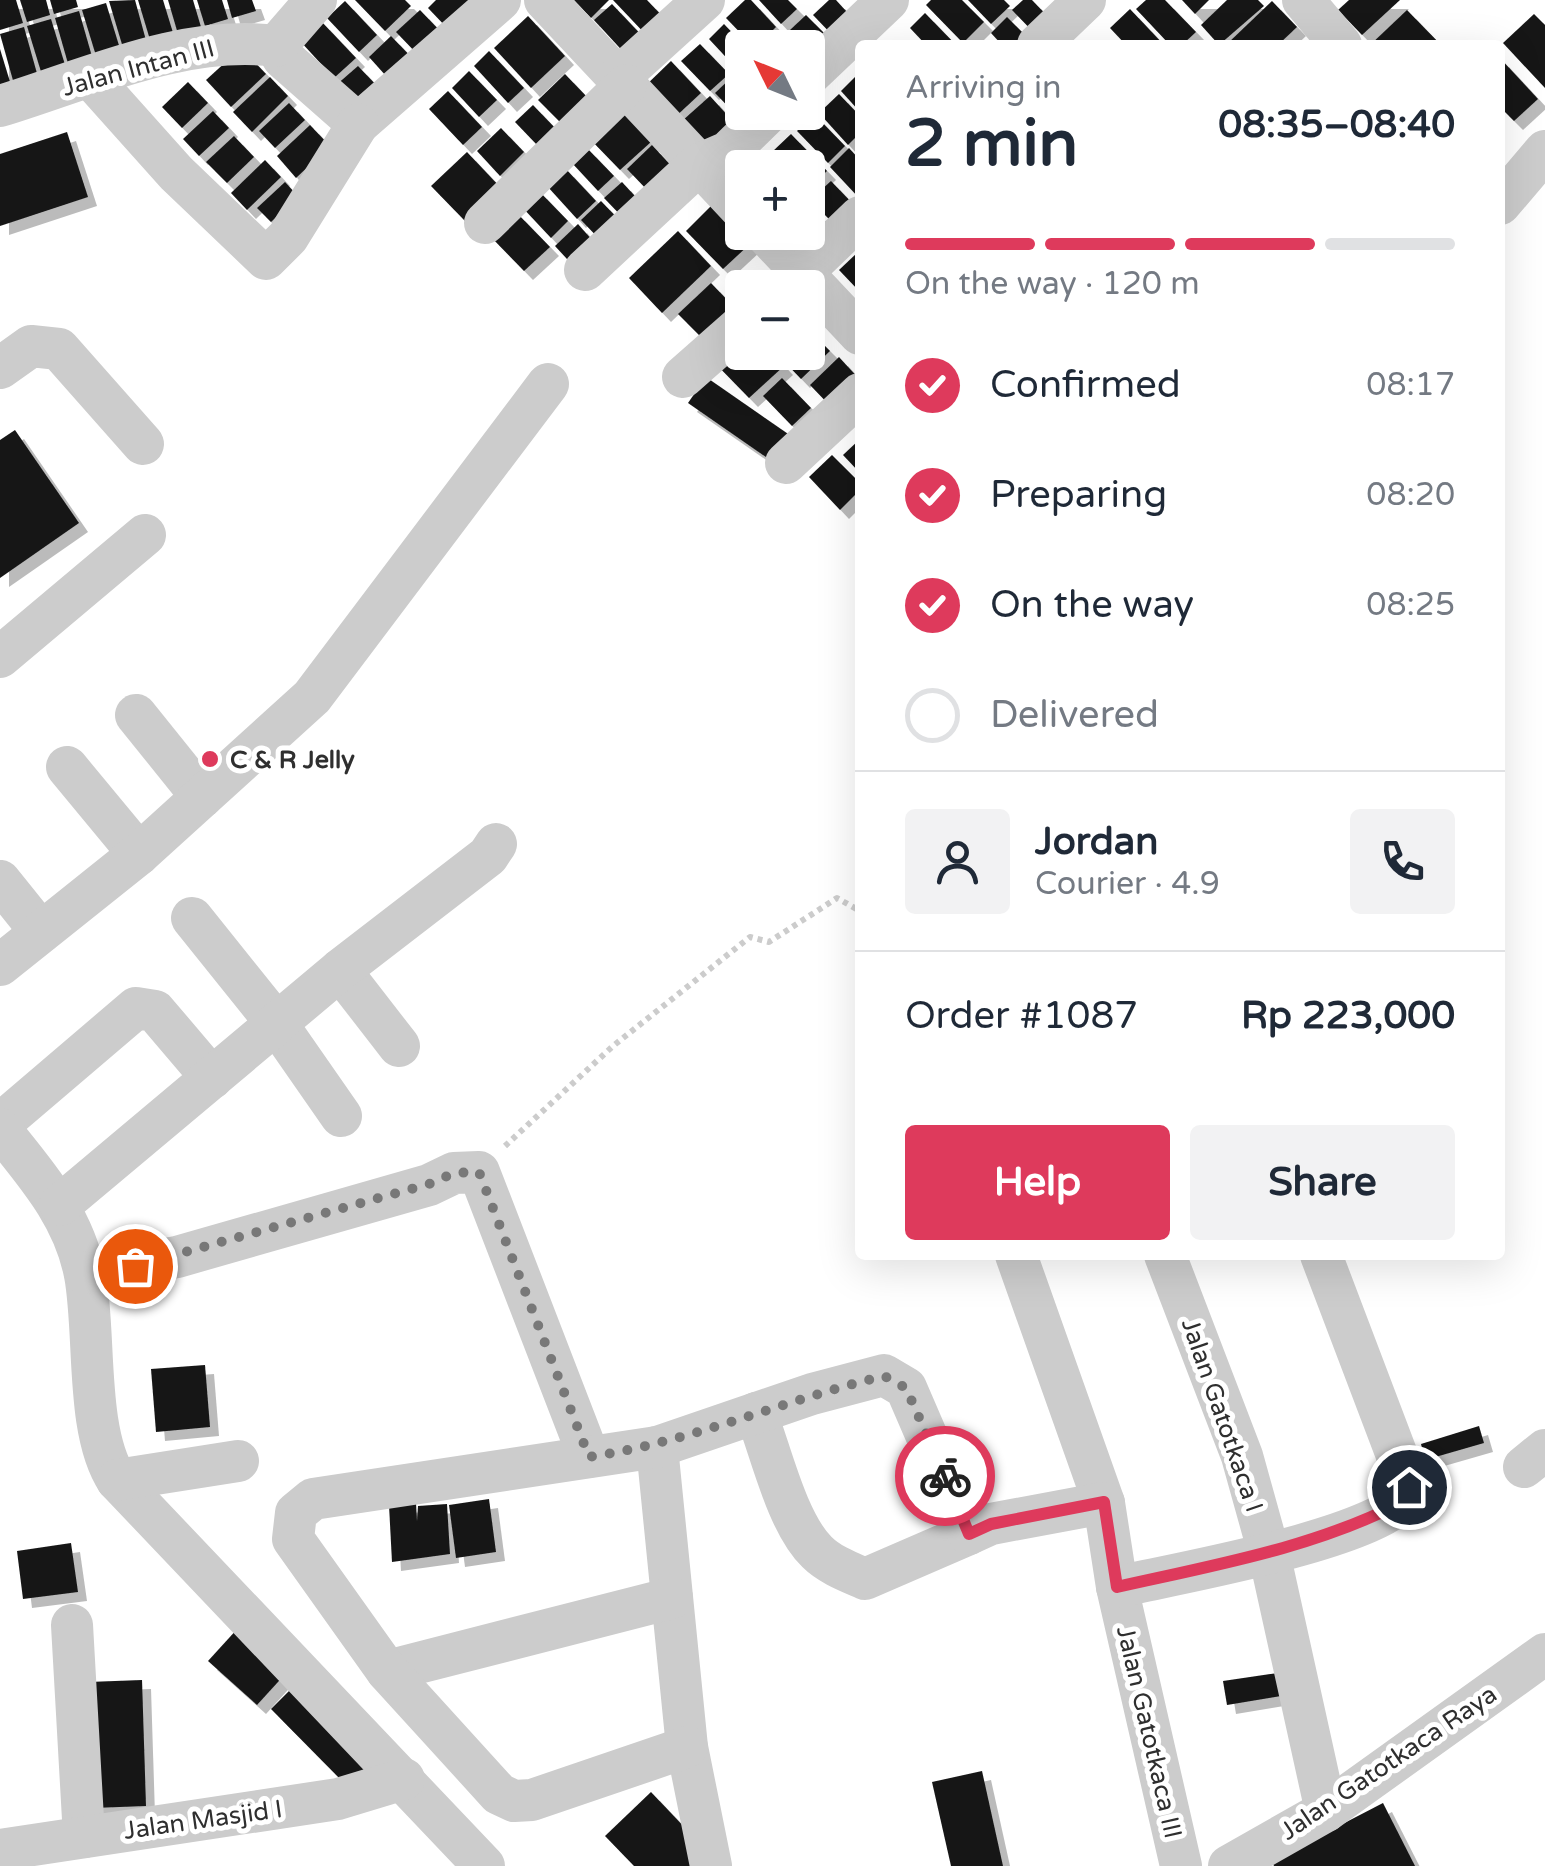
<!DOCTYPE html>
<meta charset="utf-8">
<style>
body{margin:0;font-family:"Varela Round",sans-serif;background:#f2f2f3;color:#1f2937;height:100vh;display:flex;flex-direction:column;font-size:38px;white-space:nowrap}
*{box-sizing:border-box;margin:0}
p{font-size:32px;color:#747a83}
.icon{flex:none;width:55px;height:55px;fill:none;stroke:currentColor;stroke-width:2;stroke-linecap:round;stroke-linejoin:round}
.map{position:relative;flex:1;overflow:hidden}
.panel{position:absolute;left:855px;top:40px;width:650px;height:1220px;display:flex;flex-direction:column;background:#fff;border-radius:10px;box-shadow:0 10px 40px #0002}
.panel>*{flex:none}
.needle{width:65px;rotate:313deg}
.tools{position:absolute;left:725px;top:30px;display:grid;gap:20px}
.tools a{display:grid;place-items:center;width:100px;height:100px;border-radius:10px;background:#fff;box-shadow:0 10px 40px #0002;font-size:50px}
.pin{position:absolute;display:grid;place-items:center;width:85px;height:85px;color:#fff;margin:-42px;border:5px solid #fff;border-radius:50%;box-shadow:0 2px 10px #0007}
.courier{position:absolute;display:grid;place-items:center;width:100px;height:100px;margin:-50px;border:8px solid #de3a5c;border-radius:50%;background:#fff;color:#222;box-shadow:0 2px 12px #0007}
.overview em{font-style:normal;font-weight:700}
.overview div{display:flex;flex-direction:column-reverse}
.overview{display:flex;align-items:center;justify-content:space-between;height:170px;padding:0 50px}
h1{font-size:65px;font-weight:700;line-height:75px}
.bar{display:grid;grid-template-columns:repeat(4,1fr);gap:15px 10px;align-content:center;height:120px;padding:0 50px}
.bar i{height:12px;border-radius:8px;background:#e0e1e3}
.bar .current{background:#de3a5c}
.bar p{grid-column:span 4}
.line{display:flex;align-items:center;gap:25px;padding:0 50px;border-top:2px solid #e0e1e3}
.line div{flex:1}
.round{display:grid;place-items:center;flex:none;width:105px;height:105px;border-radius:10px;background:#f2f2f3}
ol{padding:0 50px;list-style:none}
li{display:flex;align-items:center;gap:30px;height:110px}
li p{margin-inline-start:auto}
li .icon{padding:10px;border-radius:50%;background:#de3a5c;color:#fff;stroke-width:4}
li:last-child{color:#747a83}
li i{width:55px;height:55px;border:5px solid #e0e1e3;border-radius:50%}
.cta{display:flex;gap:20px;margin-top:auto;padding:20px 50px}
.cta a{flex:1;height:115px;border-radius:10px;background:#de3a5c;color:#fff;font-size:40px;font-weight:700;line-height:115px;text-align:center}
.cta a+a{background:#f2f2f3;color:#1f2937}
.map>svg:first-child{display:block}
.building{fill:#161616;filter:url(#shadow)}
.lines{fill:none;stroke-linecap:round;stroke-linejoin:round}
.path{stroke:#ccc;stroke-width:6;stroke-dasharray:5 5;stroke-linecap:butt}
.minor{stroke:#ccc;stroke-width:42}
.done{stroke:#787878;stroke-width:10;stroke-dasharray:0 18}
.route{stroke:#de3a5c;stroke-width:12}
.poi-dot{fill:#de3a5c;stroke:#fff;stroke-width:4}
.labels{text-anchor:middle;stroke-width:10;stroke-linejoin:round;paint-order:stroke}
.street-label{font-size:25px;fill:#2f2f2f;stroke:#fff}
.poi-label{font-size:25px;font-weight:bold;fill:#2f2f2f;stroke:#fff;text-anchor:start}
</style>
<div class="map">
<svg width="1545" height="1866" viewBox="0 0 1545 1866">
<defs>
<filter id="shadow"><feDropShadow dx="9" dy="9" stdDeviation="0" flood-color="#0004"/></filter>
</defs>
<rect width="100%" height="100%" fill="#fff"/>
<!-- building -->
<g class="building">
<polygon points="0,0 16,0 23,23 0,30"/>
<polygon points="20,0 46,0 50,15 27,22"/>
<polygon points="50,0 76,0 78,7 54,14"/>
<polygon points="135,0 147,44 124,51 109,1"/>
<polygon points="138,0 163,0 174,36 151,43"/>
<polygon points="168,0 193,0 201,27 178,34"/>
<polygon points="197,0 222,0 228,19 205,26"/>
<polygon points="227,0 252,0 256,11 232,18"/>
<polygon points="355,0 405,0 411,6 385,31"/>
<polygon points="436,0 481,0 449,30 428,8"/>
<polygon points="574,0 609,0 591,18"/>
<polygon points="613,0 647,0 667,21 649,38"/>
<polygon points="745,0 751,0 776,27 755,48 726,18"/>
<polygon points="759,0 788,0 797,9 781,24"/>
<polygon points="829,0 836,0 857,23 838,41 813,15"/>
<polygon points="931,0 962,0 984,22 963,43 926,5"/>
<polygon points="968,0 1004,0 1010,6 991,24"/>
<polygon points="1023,0 1032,0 1057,26 1042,41 1012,10"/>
<polygon points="1146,0 1165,0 1196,32 1182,45 1170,45 1136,9"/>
<polygon points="1182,0 1209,0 1195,14"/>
<polygon points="1227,0 1258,0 1264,6 1219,45 1201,25"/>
<polygon points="1349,0 1400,0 1362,35 1338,10"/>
<polygon points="345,1 377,35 359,52 327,18"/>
<polygon points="1272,1 1297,27 1278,45 1226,45"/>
<polygon points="106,3 121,52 97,59 82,10"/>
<polygon points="612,4 647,41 629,58 594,20"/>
<polygon points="1130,9 1164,45 1126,45 1110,28"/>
<polygon points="420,10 444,35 421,58 396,32"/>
<polygon points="1407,10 1441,45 1370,45"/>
<polygon points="79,11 93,60 69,67 55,18"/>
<polygon points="925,13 956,45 926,45 910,28"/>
<polygon points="1534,14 1545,25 1545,88 1503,43"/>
<polygon points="806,15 834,43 807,48 790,30"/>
<polygon points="528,16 565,56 531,88 494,48"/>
<polygon points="1007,17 1030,40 1025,45 1002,45 991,33"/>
<polygon points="51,19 66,68 42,75 27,26"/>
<polygon points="321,21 356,58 334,78 300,41"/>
<polygon points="724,24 747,48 742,48 742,62 736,68 709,39"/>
<polygon points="24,27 38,77 14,84 0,34"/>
<polygon points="783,32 798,48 766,48"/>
<polygon points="391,36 418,64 395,86 369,57"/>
<polygon points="700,44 729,74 710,91 681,61"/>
<polygon points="241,48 266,74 231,107 206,80"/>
<polygon points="0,49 11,85 0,88"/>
<polygon points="489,51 524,88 508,103 474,66"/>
<polygon points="1500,58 1538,99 1514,121 1500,107"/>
<polygon points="671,61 701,93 672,120 642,89"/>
<polygon points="358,66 381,90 359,110 335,86"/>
<polygon points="469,71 497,100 479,117 452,88"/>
<polygon points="860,72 860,112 841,91"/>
<polygon points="565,74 587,97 560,122 538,100"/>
<polygon points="734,75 742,84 747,126 715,93"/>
<polygon points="270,77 288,96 252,132 233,112"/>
<polygon points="188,82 208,103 182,128 162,107"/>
<polygon points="448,91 482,127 463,145 429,109"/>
<polygon points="839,94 860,116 860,133 848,145 819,113"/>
<polygon points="710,96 738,127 710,153 682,121"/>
<polygon points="289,103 305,120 275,148 259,131"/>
<polygon points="533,105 556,129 538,146 515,122"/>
<polygon points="619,108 651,142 620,170 588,137"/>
<polygon points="213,111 229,128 199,156 183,139"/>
<polygon points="814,114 845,146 828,163 797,131"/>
<polygon points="310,125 330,146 296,178 277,156"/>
<polygon points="501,128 524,152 500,176 477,151"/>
<polygon points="67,132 88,197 0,226 0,154"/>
<polygon points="791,134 827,171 808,189 808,168 787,168 772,152"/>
<polygon points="234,136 254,157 227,183 206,162"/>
<polygon points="652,145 676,171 651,194 627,169"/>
<polygon points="587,148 614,176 598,191 572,163"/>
<polygon points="849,148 860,160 860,199 830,167"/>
<polygon points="467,152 500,187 465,221 431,186"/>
<polygon points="265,160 281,177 247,210 231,193"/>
<polygon points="565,168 596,201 577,219 547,186"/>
<polygon points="831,181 855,206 835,225 810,200"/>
<polygon points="285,182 298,196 271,222 257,208"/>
<polygon points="622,182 646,208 629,224 604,198"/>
<polygon points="538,190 568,221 551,238 521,206"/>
<polygon points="601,201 626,227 606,246 581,220"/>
<polygon points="714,203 751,243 723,269 686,231"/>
<polygon points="808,203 830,227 811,244 800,232 808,232"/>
<polygon points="516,212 550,247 524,271 490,236"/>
<polygon points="578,224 600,249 578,271 555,246"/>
<polygon points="678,231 711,266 662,313 629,278"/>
<polygon points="857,253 860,256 860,292 839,270"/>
<polygon points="711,283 736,309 704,340 678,314"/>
<polygon points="809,330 830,351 801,379 780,357 786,352 808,352"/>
<polygon points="742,352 771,352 784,366 749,398 713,361"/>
<polygon points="839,357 860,380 835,411 810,385"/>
<polygon points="706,377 794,438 776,464 688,403"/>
<polygon points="782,378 811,408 792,426 763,396"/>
<polygon points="15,430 79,523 0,578 0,440"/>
<polygon points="860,439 860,473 843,455"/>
<polygon points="832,455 860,483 860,490 840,510 809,477"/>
<polygon points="205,1365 210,1427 156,1432 151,1369"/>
<polygon points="1479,1426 1484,1443 1425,1460 1421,1444"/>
<polygon points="489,1499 496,1552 456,1558 449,1505"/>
<polygon points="416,1503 417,1521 418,1506 447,1504 450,1554 392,1562 389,1505"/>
<polygon points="71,1543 78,1592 23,1599 17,1551"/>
<polygon points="239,1627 288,1671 257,1705 208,1661"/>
<polygon points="1278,1673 1281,1696 1227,1705 1223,1681"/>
<polygon points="142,1680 146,1806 93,1808 88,1682"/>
<polygon points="297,1683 374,1761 348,1787 271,1709"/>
<polygon points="982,1771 1003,1866 951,1866 932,1782"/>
<polygon points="651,1792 706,1850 690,1866 634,1866 605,1836"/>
<polygon points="1383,1803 1415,1866 1274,1866 1271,1861"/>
</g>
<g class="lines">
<!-- path -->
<polyline class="path" points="505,1146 613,1046 750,937 769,942 837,898 860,911"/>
<!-- minor -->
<g class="minor">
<polyline points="545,0 742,210"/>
<polyline points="1303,0 1341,45"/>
<polyline points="1038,45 1085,0"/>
<polyline points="276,46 283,58 358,124 500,0"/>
<polyline points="808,76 888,0"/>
<polyline points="91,78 176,173 266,259 288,237 358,124"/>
<polyline points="618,78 704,0"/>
<path d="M 0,106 C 88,79 184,34 276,46 L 316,0"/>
<polyline points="1500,204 1545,151"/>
<polyline points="485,223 626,85"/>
<polyline points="764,232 860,334"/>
<polyline points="585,270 698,165 728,152 769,112"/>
<polyline points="786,288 860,217"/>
<polyline points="0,368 31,346 59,349 143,444"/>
<polyline points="683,377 742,325"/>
<polyline points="786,463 860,394"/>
<polyline points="0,657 145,535"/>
<polyline points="136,715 202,797"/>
<polyline points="67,767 139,854"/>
<polyline points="0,881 41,932"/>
<polyline points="192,918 277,1024 341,1116"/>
<polyline points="0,965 139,854 312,697 548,384"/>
<polyline points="340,970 399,1046"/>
<polyline points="0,1124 136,1008 155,1011 212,1078"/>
<path d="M 0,1129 C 36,1174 74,1216 85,1275 C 96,1334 85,1431 117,1480 L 484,1866"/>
<polyline points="60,1205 340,970 488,856 496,844"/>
<polyline points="1016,1255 1104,1503 1117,1587 1181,1866"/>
<polyline points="1165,1255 1242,1456 1269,1553 1326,1811"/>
<polyline points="85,1273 177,1257 429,1185 454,1173 479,1172 589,1457"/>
<path d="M 756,1413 C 771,1452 787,1523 817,1552 C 830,1565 849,1572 865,1579 L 969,1534"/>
<polyline points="657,1447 687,1747 711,1866"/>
<polyline points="1524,1467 1545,1450"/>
<polyline points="117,1480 238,1461"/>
<path d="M 1117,1587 C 1174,1574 1377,1539 1407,1496 L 1409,1487 L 1321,1255"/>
<polyline points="72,1625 84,1837"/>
<polyline points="387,1671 672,1598"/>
<polyline points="687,1747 532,1800 514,1801 499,1794 387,1671 293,1539 296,1513 313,1499 657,1447 812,1394 884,1375 906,1388 969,1534 991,1524 1104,1503"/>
<polyline points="0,1850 338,1799 404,1779"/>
<polyline points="1229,1866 1326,1811 1545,1654"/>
</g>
</g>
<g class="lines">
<!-- done -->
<path class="done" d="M 135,1266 L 429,1184 L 454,1173 L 479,1172 L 589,1457 C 691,1442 784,1400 884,1376 L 906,1388 L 945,1476"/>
<!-- route -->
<path class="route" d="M 945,1476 L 969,1534 L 991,1524 L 1104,1502 L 1117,1587 C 1215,1565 1313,1548 1403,1502 L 1409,1487"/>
</g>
<!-- markers -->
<circle class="poi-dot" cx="210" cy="759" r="10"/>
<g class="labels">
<!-- street labels -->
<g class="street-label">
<text transform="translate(138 67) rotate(-15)" y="9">Jalan Intan III</text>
<text transform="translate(1223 1415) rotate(71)" y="9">Jalan Gatotkaca I</text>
<text transform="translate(1150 1732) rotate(77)" y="9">Jalan Gatotkaca III</text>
<text transform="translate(1388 1762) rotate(-34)" y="9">Jalan Gatotkaca Raya</text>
<text transform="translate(203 1819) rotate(-8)" y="9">Jalan Masjid I</text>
</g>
<!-- poi labels -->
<g class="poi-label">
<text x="230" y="768">C &amp; R Jelly</text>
</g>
</g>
</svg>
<div class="tools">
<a><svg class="needle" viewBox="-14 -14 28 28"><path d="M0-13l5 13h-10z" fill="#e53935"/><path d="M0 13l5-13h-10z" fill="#747a83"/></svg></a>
<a>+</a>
<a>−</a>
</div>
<div class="pin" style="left:135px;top:1266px;background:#ea580c"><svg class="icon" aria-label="bag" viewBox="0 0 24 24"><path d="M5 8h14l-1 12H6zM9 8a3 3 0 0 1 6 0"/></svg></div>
<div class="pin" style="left:1409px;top:1487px;background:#1f2937"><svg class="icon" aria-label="home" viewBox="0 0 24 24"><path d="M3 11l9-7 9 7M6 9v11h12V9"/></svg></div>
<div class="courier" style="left:945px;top:1476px"><svg class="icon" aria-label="bike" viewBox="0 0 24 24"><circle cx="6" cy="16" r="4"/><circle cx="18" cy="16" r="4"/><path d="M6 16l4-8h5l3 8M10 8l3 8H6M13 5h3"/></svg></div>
<section class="panel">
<div class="overview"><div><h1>2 min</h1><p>Arriving in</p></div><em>08:35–08:40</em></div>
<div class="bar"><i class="current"></i><i class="current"></i><i class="current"></i><i></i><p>On the way · 120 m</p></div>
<ol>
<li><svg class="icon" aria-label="check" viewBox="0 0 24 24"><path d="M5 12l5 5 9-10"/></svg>Confirmed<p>08:17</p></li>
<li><svg class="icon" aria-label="check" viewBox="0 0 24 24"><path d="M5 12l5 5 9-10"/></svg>Preparing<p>08:20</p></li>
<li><svg class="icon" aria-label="check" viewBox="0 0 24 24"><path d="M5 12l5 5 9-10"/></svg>On the way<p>08:25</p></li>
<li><i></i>Delivered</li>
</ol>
<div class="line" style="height:180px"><a class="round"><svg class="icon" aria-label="person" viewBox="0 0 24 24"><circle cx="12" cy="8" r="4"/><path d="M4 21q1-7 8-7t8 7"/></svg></a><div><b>Jordan</b><p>Courier · 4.9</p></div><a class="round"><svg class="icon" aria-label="phone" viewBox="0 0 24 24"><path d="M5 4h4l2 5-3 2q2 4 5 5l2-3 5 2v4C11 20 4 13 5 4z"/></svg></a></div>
<div class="line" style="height:130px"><div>Order #1087</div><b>Rp 223,000</b></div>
<div class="cta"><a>Help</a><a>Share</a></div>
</section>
</div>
